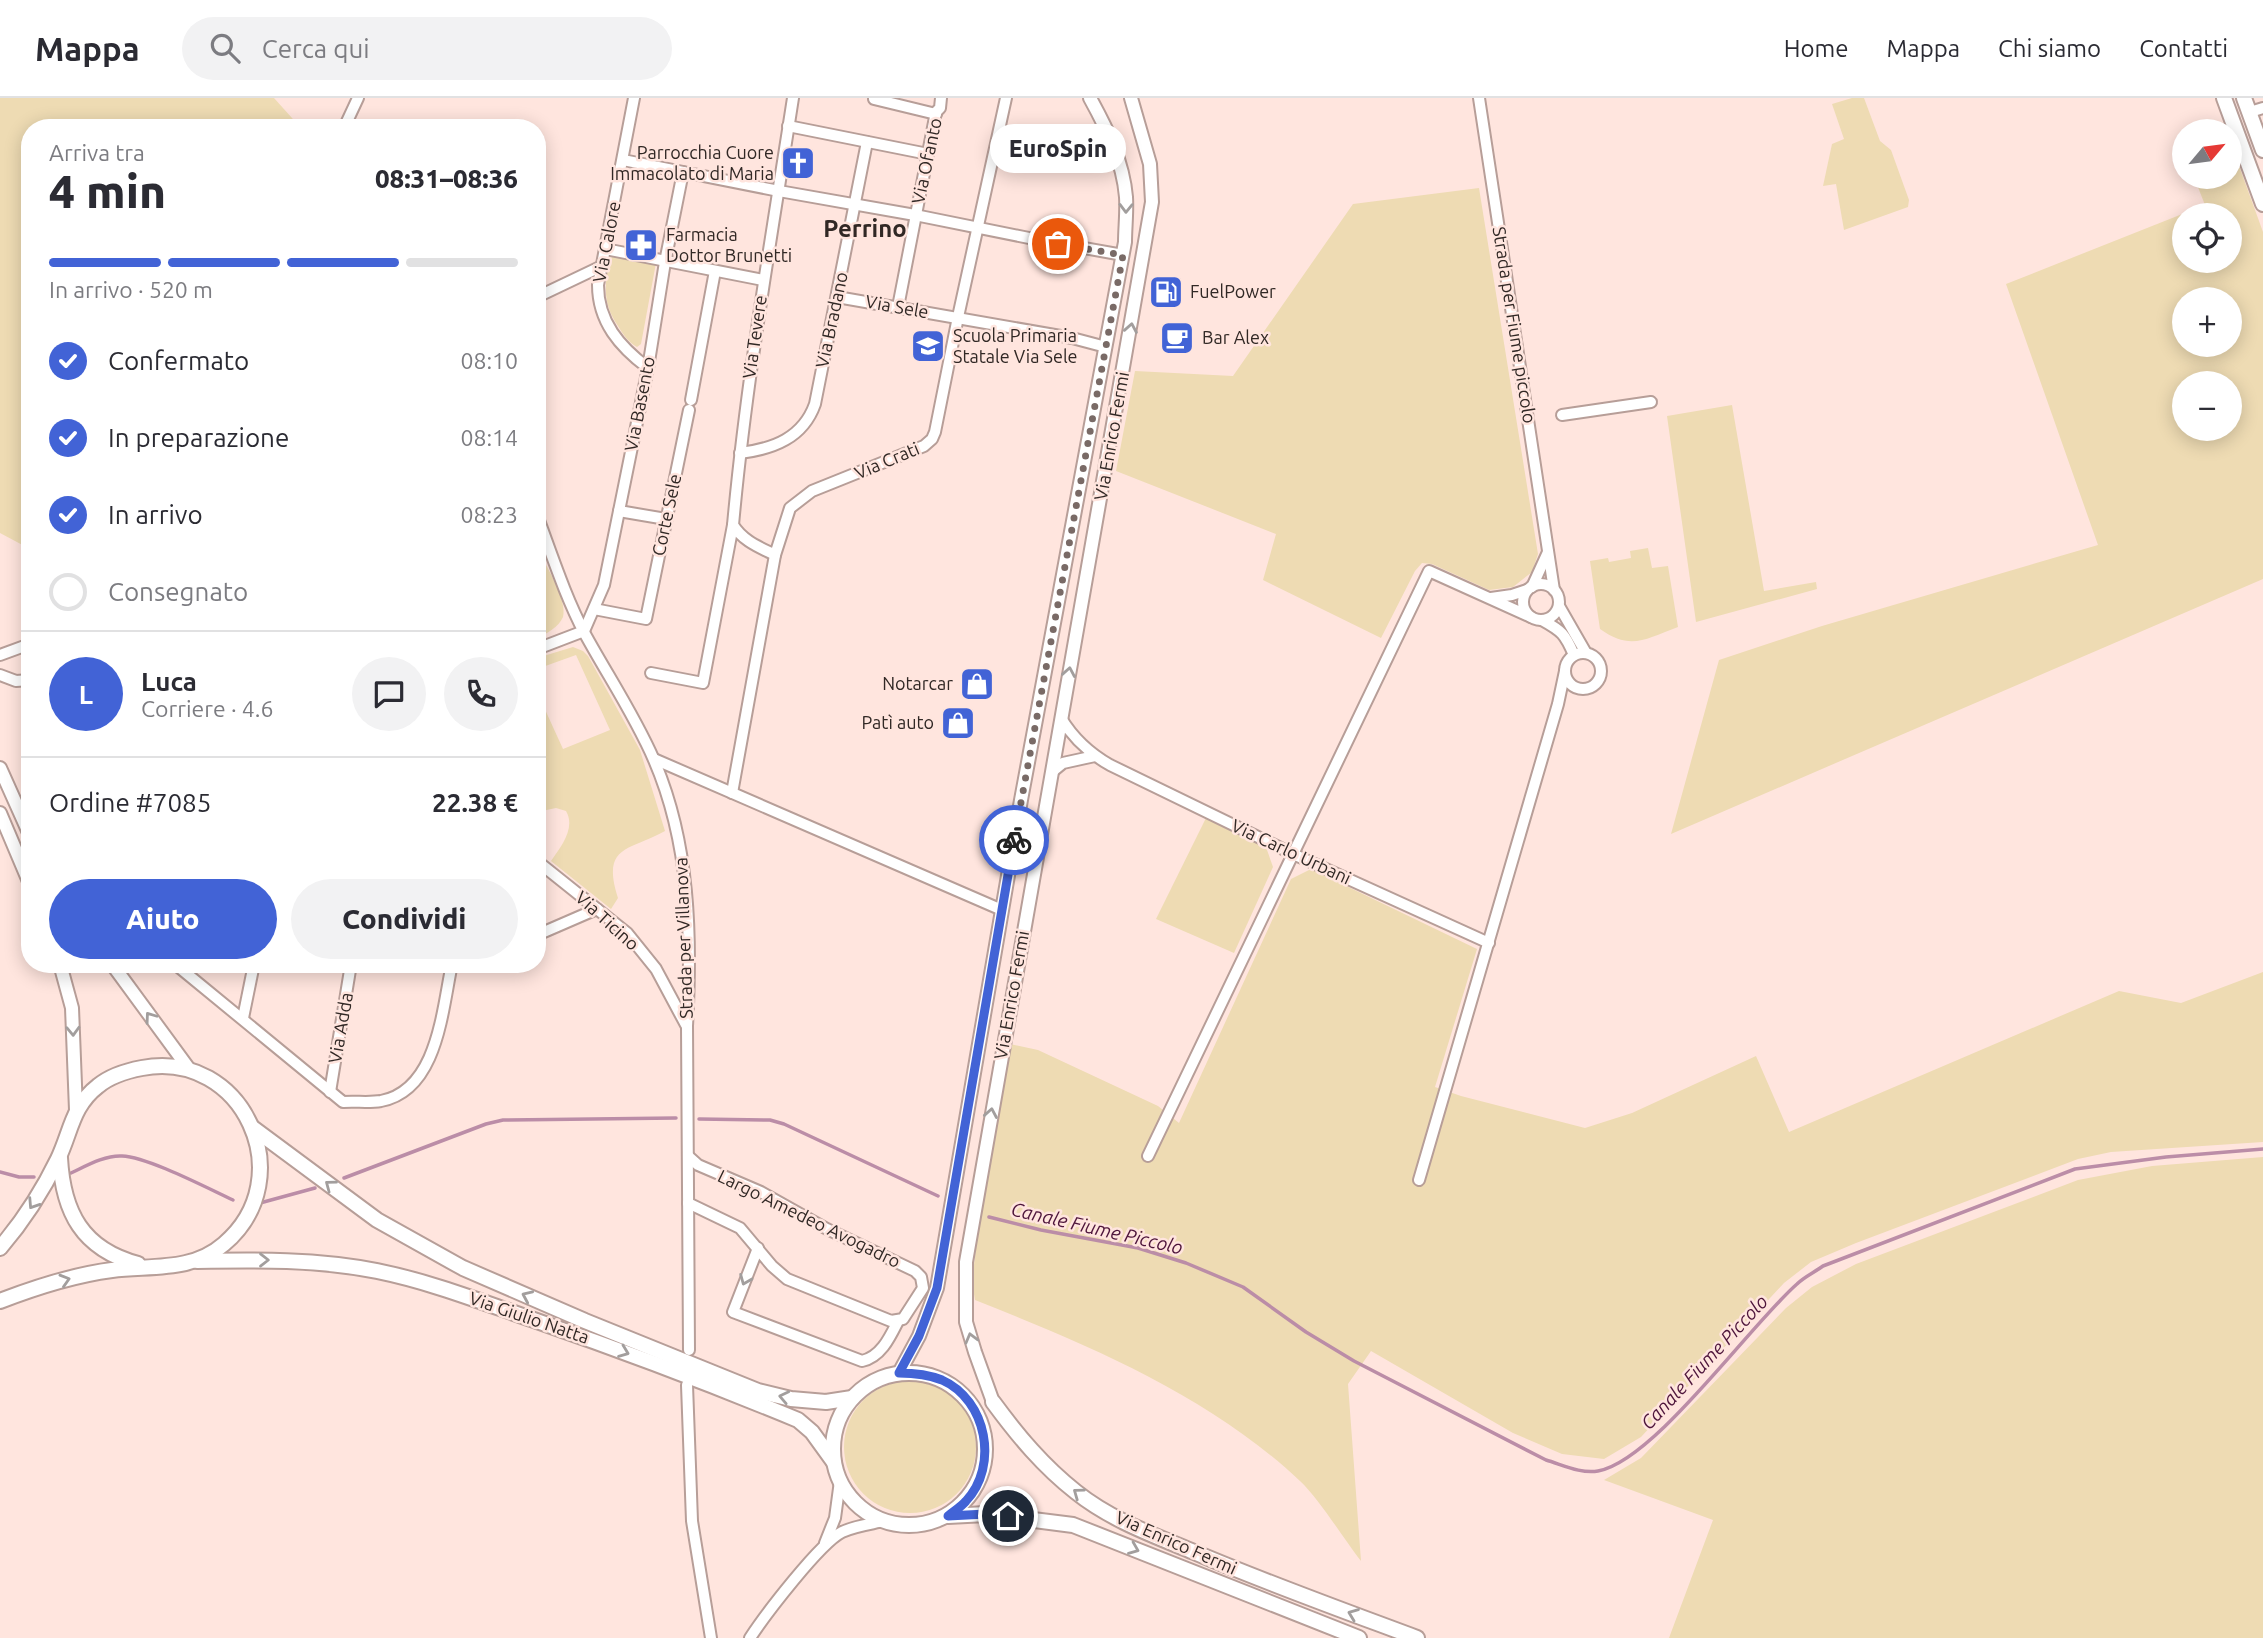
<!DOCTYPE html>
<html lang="it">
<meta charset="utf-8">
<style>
body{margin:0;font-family:Ubuntu,sans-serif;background:#f2f2f3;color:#2b2b33;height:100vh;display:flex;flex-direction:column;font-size:26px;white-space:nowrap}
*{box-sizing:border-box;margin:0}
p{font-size:23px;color:#7c7c81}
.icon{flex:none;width:38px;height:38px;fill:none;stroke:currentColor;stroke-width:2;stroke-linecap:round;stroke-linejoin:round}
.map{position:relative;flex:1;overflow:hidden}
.drawer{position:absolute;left:21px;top:21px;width:525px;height:854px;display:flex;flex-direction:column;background:#fff;border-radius:28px;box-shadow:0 4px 18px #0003}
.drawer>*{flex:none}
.needle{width:46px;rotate:61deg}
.buttons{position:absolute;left:2172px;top:21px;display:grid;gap:14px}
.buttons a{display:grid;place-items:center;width:70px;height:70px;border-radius:50%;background:#fff;box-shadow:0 4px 18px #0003;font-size:35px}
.pin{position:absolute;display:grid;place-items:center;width:60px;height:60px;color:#fff;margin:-30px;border:4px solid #fff;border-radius:50%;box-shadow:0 2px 7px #0007}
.courier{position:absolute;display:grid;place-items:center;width:70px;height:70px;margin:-35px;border:5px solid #4263d6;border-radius:50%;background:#fff;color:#222;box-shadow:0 2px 9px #0007}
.bubble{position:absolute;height:49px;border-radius:24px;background:#fff;box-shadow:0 4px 18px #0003;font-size:23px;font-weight:800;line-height:49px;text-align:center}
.summary em{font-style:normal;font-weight:800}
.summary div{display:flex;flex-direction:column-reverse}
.summary{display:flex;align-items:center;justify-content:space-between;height:119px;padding:0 28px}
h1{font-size:46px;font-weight:800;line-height:52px}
.bar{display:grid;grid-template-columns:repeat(4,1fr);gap:10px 7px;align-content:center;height:84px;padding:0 28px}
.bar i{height:9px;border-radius:5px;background:#e1e1e2}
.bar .on{background:#4263d6}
.bar p{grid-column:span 4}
.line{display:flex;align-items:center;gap:18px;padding:0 28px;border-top:2px solid #e1e1e2}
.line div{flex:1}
.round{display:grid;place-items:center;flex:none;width:74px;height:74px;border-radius:37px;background:#f2f2f3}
ol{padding:0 28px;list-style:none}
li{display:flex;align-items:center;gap:21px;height:77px}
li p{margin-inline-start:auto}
li .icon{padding:7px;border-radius:50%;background:#4263d6;color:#fff;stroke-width:4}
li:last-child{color:#7c7c81}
li i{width:38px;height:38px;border:4px solid #e1e1e2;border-radius:50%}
.cta{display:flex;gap:14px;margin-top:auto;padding:14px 28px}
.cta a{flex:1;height:80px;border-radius:42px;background:#4263d6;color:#fff;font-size:28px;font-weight:800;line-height:80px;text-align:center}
.cta a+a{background:#f2f2f3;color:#2b2b33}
header{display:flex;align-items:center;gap:42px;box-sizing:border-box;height:98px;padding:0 35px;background:#fff;border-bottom:2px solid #e1e1e2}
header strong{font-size:33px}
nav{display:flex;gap:38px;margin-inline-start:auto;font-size:24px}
.search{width:490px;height:63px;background:#f2f2f3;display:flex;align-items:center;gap:18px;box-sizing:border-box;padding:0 24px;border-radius:38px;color:#7c7c81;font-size:26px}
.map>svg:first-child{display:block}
.green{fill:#eedbb3;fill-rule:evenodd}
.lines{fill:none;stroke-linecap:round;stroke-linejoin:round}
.stream{stroke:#bb8da7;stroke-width:3.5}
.minor-casing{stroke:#b79e98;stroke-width:14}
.tertiary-casing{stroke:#b79e98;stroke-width:16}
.secondary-casing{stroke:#b79e98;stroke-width:18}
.minor{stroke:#fff;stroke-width:10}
.tertiary{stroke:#fff;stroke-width:12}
.secondary{stroke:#fff;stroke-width:14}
.oneway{stroke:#a29e9d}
.done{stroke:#796a66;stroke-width:7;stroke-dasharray:0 12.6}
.route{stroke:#4263d6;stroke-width:9}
.labels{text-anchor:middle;stroke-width:5;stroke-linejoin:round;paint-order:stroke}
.poi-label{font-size:18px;fill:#312825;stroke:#ffe5de;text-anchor:start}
.street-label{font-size:18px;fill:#312825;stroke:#ffe5de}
.water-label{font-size:19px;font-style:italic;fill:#4e153b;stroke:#ffe5de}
.district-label{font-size:24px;font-weight:bold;fill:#312825;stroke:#ffe5de}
</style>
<header>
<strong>Mappa</strong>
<div class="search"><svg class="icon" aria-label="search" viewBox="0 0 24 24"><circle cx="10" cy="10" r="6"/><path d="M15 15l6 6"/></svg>Cerca qui</div>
<nav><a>Home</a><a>Mappa</a><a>Chi siamo</a><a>Contatti</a></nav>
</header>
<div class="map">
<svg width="2263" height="1540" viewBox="0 0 2263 1540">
<rect width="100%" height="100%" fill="#ffe5de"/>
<!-- green -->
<g class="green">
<polygon points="0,0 274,0 301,30 30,30 30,451 0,435"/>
<polygon points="1852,0 1864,0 1880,43 1891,52 1909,102 1908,109 1844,132 1836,86 1823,88 1832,46 1844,41 1832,6"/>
<path d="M 2230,43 L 2263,134 L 2263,481 L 1671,736 L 1719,562 L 1822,528 L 2098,447 L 2006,186 L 2205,107 L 2194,79 L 2230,79 ZM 2184,117 L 2230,117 L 2230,163 L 2184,163 ZM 2184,201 L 2230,201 L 2230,247 L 2184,247 ZM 2184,285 L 2230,285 L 2230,331 L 2184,331 Z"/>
<polygon points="1479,90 1538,456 1532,474 1513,489 1489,492 1432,466 1422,465 1415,473 1381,540 1263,482 1276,436 1116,373 1135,273 1233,278 1353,106"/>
<path d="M 611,156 L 656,165 L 641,246 L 637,249 C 628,244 623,236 618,228 C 601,203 605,183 611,156 Z"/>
<polygon points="1732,307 1764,493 1816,484 1817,491 1696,524 1667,318"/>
<path d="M 1648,450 L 1652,470 L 1668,468 L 1678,529 C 1645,541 1631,553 1600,531 L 1590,463 L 1608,460 L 1609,464 L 1631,460 L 1630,453 Z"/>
<path d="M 537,451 C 545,465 568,503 563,519 C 559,529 546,536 537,540 Z"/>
<path d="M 573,549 L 583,553 L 588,558 L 640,652 L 665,733 C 629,753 601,747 618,800 L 611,811 L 551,763 C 561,749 576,730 566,713 L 556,710 L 537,714 L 537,594 L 563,651 L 610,632 L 576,557 L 537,571 L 537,560 Z"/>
<polygon points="1206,720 1266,749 1273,769 1234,855 1156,821"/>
<path d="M 1311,771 L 1477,851 L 1435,989 L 1461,998 L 1585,1030 L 1632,1015 L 1756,958 L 1789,1034 L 2119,893 L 2181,905 L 2263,874 L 2263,1044 L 2111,1054 L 2078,1061 L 1856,1145 L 1811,1164 L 1784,1185 L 1641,1339 L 1604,1361 L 1562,1356 L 1513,1335 L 1371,1253 L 1348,1286 L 1361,1463 C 1343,1440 1320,1402 1300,1383 C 1210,1298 1089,1247 975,1202 L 972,1184 L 977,1141 L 1010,946 L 1038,952 L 1158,1008 L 1179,1025 L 1291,781 Z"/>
<polygon points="2263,1059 2263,1540 1669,1540 1713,1422 1604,1382 1641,1360 1786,1210 1812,1189 1856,1166 2078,1082 2152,1068"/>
<circle cx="910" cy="1349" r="66"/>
</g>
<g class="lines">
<!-- stream -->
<g class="stream">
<polyline points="699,1021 770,1022 784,1026 938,1098"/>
<polyline points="0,1074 19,1079 34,1079"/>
<path d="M 71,1075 C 86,1068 105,1057 122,1058 C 148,1059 207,1090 233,1102"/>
<polyline points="344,1080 486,1026 503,1022 676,1020"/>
<polyline points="260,1105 315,1090"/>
<path d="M 989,1119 L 1041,1132 L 1138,1150 L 1186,1165 L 1243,1189 L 1306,1234 L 1354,1263 L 1546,1362 C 1563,1367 1581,1376 1598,1373 C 1654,1363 1750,1227 1797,1186 C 1804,1179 1815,1174 1823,1168 L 2075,1071 L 2166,1059 L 2263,1051"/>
</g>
<!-- minor casing -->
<g class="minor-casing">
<g id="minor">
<path d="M 634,0 L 598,187 C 598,224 620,249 648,270"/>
<polyline points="1479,0 1554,492"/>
<polyline points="874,1 936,16"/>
<polyline points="2250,14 2263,10"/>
<polyline points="788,28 928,56"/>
<polyline points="344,30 358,0"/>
<polyline points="623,62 779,93 915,117 1034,141 1123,157"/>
<polyline points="605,151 763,182"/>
<polyline points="537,199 602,168"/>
<polyline points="837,199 1072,240 1106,249"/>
<polyline points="898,209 936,14 940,10 941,0"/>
<polyline points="691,302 715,173"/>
<polyline points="1562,317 1651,304"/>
<path d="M 740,355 C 773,351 803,340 815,306 L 867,44"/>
<polyline points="619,413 666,421"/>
<path d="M 537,417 C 552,457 565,498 585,536 C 608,578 635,618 654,662 C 690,745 692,839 687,928 L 689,1252"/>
<path d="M 775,457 C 759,449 743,443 733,427 C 746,284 771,142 793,0"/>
<circle cx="1541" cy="504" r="18"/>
<polyline points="1532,489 1548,454"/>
<polyline points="1491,500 1512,497 1527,492"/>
<polyline points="1559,508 1586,555"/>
<polyline points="594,511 646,521 689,312"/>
<path d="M 1542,522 C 1562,533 1565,536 1574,557"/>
<polyline points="584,533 604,487 648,270 665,164 683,74"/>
<polyline points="537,551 584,533"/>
<circle cx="1583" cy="573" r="18"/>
<polyline points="0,557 30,546"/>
<polyline points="651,575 703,585 733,427"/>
<polyline points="0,577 16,583 30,582"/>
<path d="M 1061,620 C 1073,640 1089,655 1110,667 L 1293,756 L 1489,845"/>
<polyline points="654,661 1002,812"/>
<polyline points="1052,674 1063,665 1095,658"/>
<polyline points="732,695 775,457 790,410 812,393 924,348 932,341 935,334 958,219 1006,0"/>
<polyline points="537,763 627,835 656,871 686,927"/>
<polyline points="537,837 597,811"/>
<path d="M 175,866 L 343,1004 C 355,1003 369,1005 381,1003 C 438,992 442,912 452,866"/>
<polyline points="243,920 254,866"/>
<polyline points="330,994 351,866"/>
<polyline points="688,1058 698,1067 761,1094 827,1131 915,1173 921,1179 923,1190 903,1221 891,1223 787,1181 772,1168 740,1130 688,1105"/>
<polyline points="1148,1058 1429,473 1531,519"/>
<polyline points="1419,1082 1558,606 1565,573"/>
<path d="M 758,1150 L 733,1214 L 862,1263 C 881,1259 890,1239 898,1223"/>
<polyline points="687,1287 692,1423 711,1540"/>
<polyline points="825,1445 835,1420 840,1383"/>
<path d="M 750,1540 C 765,1517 820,1445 842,1434 C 854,1428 871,1426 884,1423"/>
</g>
</g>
<!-- tertiary casing -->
<g class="tertiary-casing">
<g id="tertiary">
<polyline points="0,670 30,737"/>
<polyline points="0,715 30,786"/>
<polyline points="60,866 72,910 76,1012"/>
<polyline points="112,866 189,971"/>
<path d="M 899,1275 L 919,1238 L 937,1190 L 1021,702 L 1125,144 C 1125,130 1127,114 1126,99 C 1123,63 1107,31 1090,0"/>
<polyline points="993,1304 975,1254 966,1224 966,1164 1152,104 1150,66 1131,0"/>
</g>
</g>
<!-- secondary casing -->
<g class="secondary-casing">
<g id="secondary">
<polyline points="2224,0 2263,106"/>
<polyline points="2244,0 2263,52"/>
<polyline points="253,1030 377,1122 463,1170 585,1223 758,1293 791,1301 826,1304 852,1300"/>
<path d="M 60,1060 C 63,1114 82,1151 138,1166"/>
<path d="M 0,1150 C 24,1122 42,1094 58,1061 C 71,1034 72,1008 98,988 C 110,978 126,973 142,970 C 243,951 302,1080 224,1146 C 192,1174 151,1167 112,1172 C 74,1177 36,1189 0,1203"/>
<path d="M 197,1163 C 257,1162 317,1161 377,1173 C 431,1184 482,1204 534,1222 C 623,1253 711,1286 798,1322 L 812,1334 L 833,1363"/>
<circle cx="909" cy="1351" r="76"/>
<path d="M 993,1304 C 1018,1338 1043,1368 1076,1394 C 1111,1422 1153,1437 1194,1454 C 1267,1485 1342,1512 1417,1540"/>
<polyline points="948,1418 986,1416 1073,1427 1359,1540"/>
</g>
</g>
<!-- minor -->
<use href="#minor" class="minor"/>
<!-- tertiary -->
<use href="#tertiary" class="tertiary"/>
<!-- secondary -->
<use href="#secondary" class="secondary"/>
</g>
<!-- one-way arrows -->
<defs><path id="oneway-chevron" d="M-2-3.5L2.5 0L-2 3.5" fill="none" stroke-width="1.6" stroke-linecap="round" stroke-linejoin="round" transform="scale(1.75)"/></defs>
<g class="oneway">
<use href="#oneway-chevron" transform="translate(1126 110) rotate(91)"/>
<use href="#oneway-chevron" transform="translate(1131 230) rotate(-80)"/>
<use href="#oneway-chevron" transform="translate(1069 574) rotate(-80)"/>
<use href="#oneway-chevron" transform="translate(150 919) rotate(-126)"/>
<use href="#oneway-chevron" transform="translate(73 933) rotate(88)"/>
<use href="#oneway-chevron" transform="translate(991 1015) rotate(-80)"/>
<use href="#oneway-chevron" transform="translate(330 1087) rotate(-143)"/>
<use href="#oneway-chevron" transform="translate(33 1106) rotate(123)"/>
<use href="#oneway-chevron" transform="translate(264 1162)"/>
<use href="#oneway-chevron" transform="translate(65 1182) rotate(-17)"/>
<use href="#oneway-chevron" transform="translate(745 1182) rotate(112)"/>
<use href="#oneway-chevron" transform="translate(527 1198) rotate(-156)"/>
<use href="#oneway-chevron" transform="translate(971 1240) rotate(-105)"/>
<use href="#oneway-chevron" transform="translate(624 1254) rotate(21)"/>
<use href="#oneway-chevron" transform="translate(784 1299) rotate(-168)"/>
<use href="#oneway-chevron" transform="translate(1078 1395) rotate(-144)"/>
<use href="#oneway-chevron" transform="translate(1134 1451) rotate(22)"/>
<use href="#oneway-chevron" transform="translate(1353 1516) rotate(-159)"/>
</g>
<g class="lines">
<!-- done -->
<polyline class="done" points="1014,742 1123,157 1058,146"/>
<!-- route -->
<path class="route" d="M 1008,1418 L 986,1416 L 948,1418 C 954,1413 961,1409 966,1403 C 999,1368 987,1302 942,1282 C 927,1276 914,1275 899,1275 L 919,1238 L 937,1190 L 1014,742"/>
</g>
<!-- icons -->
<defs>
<g id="church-square" transform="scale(1.75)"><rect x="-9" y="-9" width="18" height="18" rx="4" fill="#4263d6" stroke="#ffe5de"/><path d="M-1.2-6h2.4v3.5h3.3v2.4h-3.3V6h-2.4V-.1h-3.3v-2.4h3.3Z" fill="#fff"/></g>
<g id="pharmacy-square" transform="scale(1.75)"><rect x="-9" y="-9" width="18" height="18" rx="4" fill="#4263d6" stroke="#ffe5de"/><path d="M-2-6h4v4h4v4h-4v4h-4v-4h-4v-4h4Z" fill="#fff"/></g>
<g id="fuel-square" transform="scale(1.75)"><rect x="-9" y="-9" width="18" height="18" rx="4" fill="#4263d6" stroke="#ffe5de"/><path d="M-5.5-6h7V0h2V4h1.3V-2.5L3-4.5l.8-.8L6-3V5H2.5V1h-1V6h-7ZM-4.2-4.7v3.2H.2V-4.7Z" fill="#fff"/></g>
<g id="cafe-square" transform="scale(1.75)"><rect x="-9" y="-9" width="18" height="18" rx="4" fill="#4263d6" stroke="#ffe5de"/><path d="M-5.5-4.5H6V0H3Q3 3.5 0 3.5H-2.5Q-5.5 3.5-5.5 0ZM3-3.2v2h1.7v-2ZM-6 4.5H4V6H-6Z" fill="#fff"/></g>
<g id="school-square" transform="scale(1.75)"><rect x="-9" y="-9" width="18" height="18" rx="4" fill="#4263d6" stroke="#ffe5de"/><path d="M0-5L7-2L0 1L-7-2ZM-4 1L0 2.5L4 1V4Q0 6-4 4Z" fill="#fff"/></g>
<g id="shop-square" transform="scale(1.75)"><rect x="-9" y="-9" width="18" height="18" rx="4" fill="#4263d6" stroke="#ffe5de"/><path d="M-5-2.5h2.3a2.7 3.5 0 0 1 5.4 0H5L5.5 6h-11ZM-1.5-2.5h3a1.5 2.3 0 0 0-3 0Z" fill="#fff"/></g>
</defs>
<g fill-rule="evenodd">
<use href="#church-square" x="798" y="65"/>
<use href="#pharmacy-square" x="641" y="147"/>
<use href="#fuel-square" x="1166" y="194"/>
<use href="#cafe-square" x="1177" y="240"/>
<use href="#school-square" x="928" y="248"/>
<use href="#shop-square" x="977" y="586"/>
<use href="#shop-square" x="958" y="625"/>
</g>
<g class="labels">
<!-- poi labels -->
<g class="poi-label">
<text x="774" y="61" text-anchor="end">Parrocchia Cuore<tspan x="774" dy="21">Immacolato di Maria</tspan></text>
<text x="666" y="143">Farmacia<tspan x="666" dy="21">Dottor Brunetti</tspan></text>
<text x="1190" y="200">FuelPower</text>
<text x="953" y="244">Scuola Primaria<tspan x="953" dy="21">Statale Via Sele</tspan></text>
<text x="1202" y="246">Bar Alex</text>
<text x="953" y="592" text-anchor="end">Notarcar</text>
<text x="934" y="631" text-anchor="end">Patì auto</text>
</g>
<!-- street labels -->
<g class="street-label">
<text transform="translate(927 63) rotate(-78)" y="6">Via Ofanto</text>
<text transform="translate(607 144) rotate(-79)" y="6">Via Calore</text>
<text transform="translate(897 209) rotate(10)" y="6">Via Sele</text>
<text transform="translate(832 222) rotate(-78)" y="6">Via Bradano</text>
<text transform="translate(1514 227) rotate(81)" y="6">Strada per Fiume piccolo</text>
<text transform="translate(755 239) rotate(-82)" y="6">Via Tevere</text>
<text transform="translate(640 306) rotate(-79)" y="6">Via Basento</text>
<text transform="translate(1112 338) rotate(-80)" y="6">Via Enrico Fermi</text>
<text transform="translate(887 363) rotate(-23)" y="6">Via Crati</text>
<text transform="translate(667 417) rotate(-78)" y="6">Corte Sele</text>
<text transform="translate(1291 754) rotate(25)" y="6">Via Carlo Urbani</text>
<text transform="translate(607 823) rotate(42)" y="6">Via Ticino</text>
<text transform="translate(684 840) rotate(-92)" y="6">Strada per Villanova</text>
<text transform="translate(1012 897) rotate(-80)" y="6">Via Enrico Fermi</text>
<text transform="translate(341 930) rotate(-80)" y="6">Via Adda</text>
<text transform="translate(809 1121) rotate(26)" y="6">Largo Amedeo Avogadro</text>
<text transform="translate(529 1220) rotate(19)" y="6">Via Giulio Natta</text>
<text transform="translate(1176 1445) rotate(24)" y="6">Via Enrico Fermi</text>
</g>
<!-- water labels -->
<g class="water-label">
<text transform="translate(1097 1130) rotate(13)" y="7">Canale Fiume Piccolo</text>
<text transform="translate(1704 1264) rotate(-47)" y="7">Canale Fiume Piccolo</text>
</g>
<!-- district labels -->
<g class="district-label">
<text x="865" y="139">Perrino</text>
</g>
</g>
</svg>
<div class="buttons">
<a><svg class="needle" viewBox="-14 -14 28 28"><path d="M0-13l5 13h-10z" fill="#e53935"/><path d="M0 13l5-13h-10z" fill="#7c7c81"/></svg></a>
<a><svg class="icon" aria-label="locate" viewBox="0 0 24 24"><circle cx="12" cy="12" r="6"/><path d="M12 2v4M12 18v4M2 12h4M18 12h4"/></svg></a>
<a>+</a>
<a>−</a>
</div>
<div class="pin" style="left:1058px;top:146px;background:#ea580c"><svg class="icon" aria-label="bag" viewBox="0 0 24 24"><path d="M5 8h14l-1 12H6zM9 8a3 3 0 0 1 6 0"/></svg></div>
<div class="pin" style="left:1008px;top:1418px;background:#1f2937"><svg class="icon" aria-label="home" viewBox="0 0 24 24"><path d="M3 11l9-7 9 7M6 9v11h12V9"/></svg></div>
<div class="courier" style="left:1014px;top:742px"><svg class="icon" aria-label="bike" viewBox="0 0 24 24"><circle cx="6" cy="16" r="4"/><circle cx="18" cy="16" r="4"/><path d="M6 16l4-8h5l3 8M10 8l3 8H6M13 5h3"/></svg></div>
<div class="bubble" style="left:990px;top:26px;width:136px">EuroSpin</div>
<section class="drawer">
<div class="summary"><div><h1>4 min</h1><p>Arriva tra</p></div><em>08:31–08:36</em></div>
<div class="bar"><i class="on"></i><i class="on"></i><i class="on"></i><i></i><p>In arrivo · 520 m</p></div>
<ol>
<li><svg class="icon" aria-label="check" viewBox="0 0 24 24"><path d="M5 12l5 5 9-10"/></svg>Confermato<p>08:10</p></li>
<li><svg class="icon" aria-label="check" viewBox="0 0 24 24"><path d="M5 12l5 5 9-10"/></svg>In preparazione<p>08:14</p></li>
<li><svg class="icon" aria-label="check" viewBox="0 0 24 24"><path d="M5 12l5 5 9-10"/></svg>In arrivo<p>08:23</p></li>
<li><i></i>Consegnato</li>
</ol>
<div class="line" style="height:126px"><b class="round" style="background:#4263d6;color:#fff">L</b><div><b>Luca</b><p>Corriere · 4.6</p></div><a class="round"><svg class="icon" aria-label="chat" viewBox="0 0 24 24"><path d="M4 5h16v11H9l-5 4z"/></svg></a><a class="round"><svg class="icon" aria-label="phone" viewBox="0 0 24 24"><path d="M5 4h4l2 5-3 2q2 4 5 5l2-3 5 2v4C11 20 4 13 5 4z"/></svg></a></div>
<div class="line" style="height:91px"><div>Ordine #7085</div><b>22.38 €</b></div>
<div class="cta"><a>Aiuto</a><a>Condividi</a></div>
</section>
</div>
